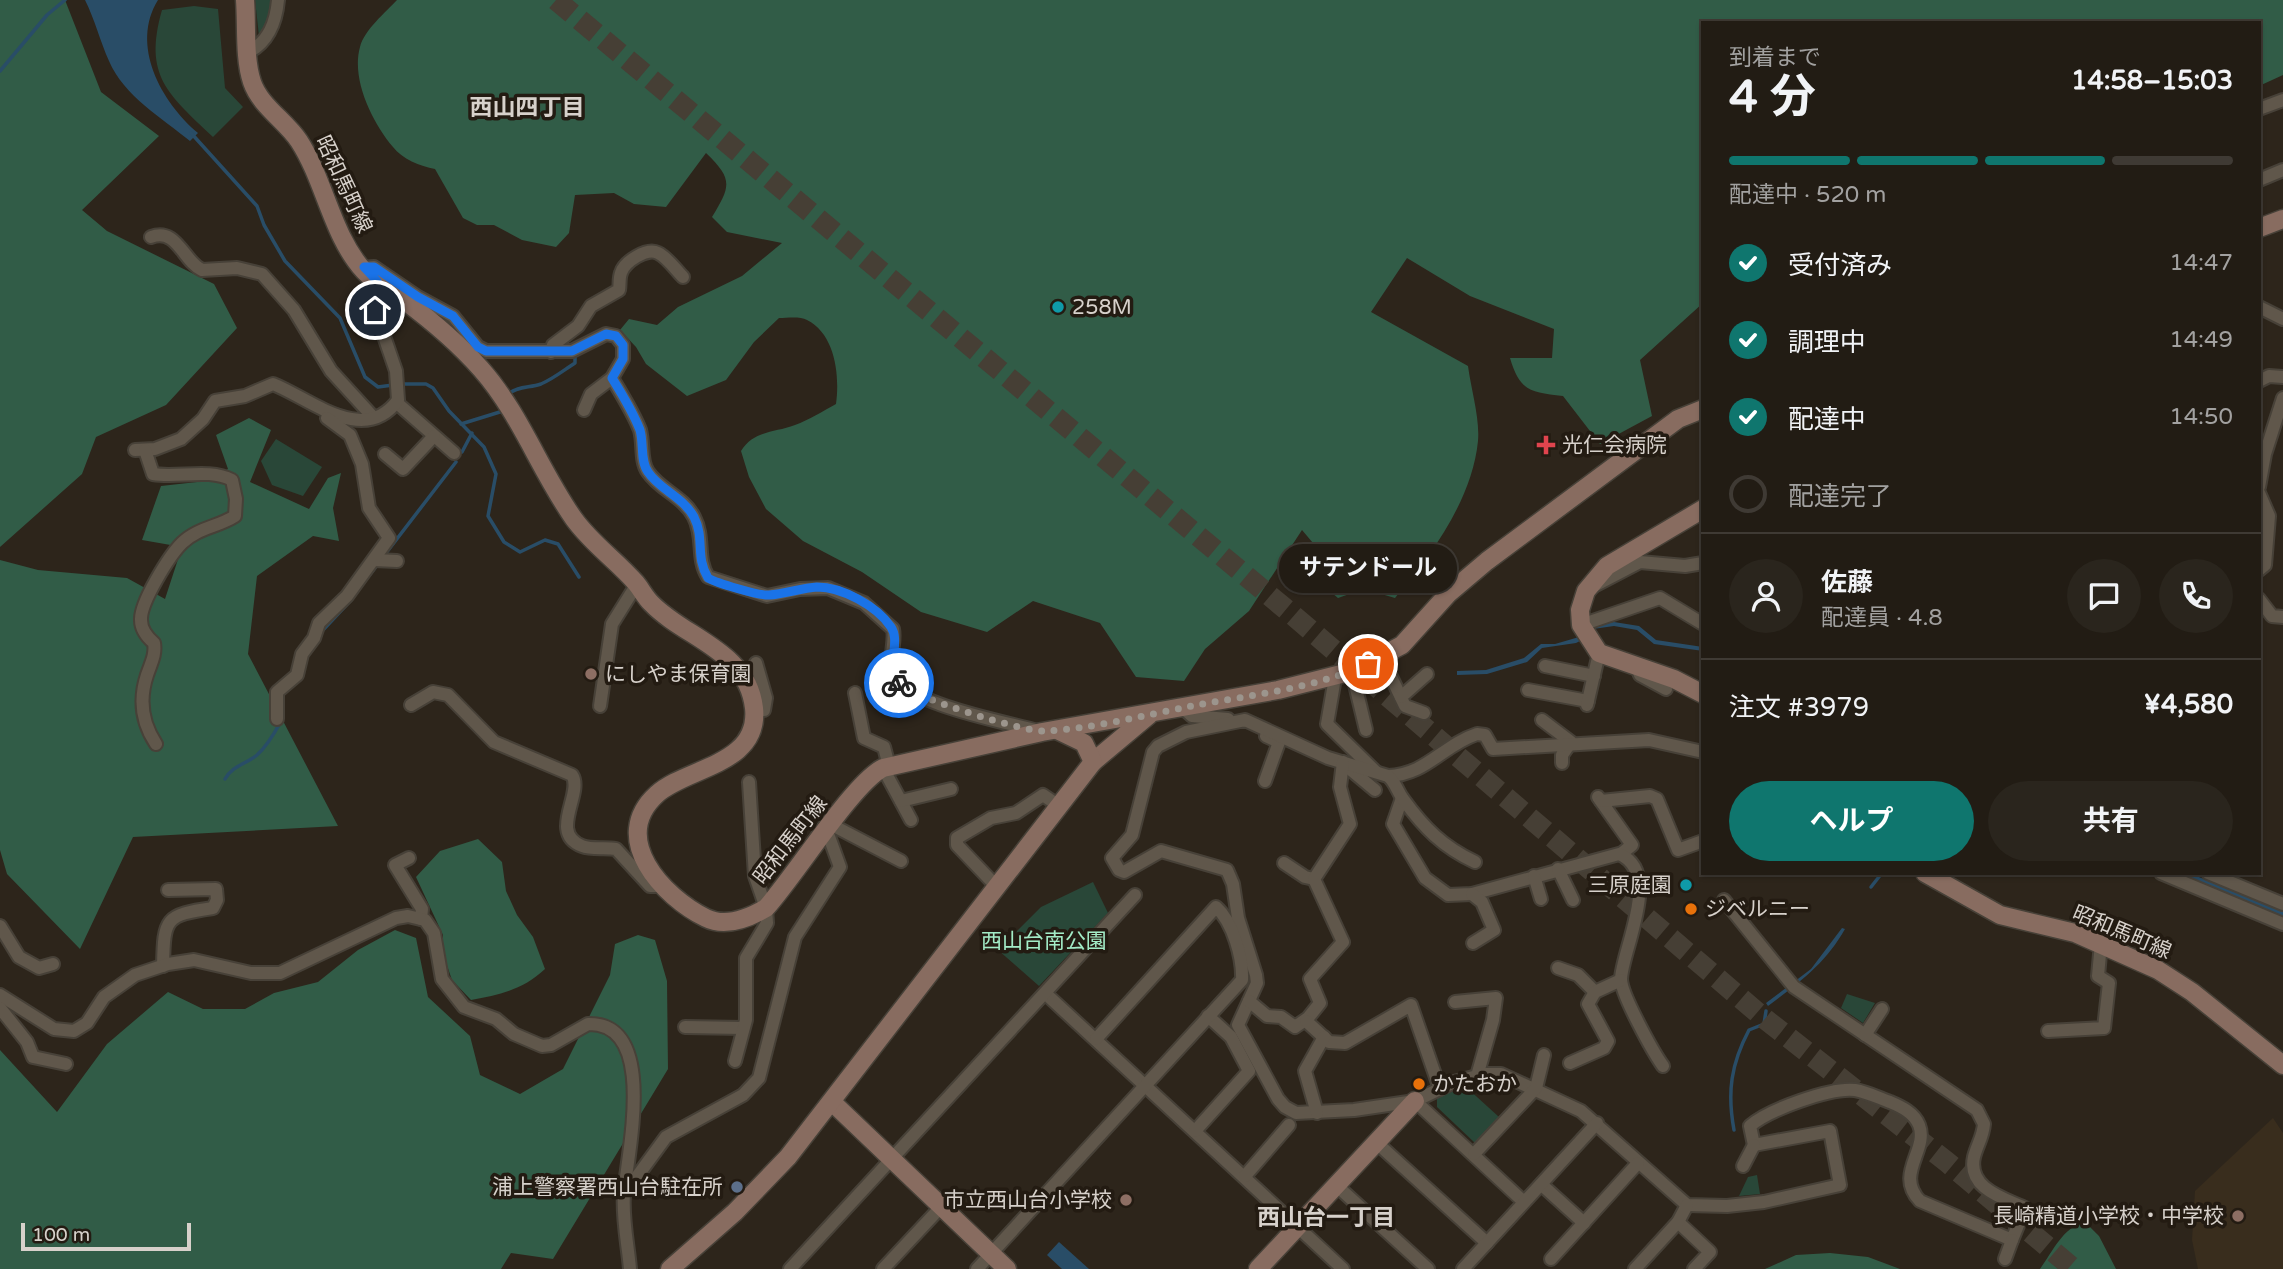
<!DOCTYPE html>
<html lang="ja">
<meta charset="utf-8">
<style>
body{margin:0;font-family:"Varela Round","Noto Sans JP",sans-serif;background:#2a251d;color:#f1f3f6;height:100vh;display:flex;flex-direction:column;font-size:26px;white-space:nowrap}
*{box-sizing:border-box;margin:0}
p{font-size:23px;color:#a2a1a0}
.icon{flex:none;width:38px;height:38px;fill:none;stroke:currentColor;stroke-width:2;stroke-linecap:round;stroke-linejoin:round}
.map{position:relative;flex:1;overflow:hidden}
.drawer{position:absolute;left:1701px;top:21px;width:560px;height:854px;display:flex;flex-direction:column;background:#221c14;border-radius:0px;box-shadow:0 2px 5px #0004,0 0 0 2px #3f3a34}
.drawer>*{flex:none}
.scale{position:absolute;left:21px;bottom:18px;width:170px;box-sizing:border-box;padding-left:7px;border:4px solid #d7d1cb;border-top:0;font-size:19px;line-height:24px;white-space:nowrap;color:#d7d1cb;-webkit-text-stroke:5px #231b12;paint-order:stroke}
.pin{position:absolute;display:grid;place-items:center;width:60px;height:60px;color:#fff;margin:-30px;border:4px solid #fff;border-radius:50%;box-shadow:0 2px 7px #0007}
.courier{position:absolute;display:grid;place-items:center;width:70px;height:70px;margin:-35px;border:5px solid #1a73e8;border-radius:50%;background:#fff;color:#222;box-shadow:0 2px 9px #0007}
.bubble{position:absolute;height:49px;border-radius:24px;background:#221c14;box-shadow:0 2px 5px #0004,0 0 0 2px #3f3a34;font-size:23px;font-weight:700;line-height:49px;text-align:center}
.summary em{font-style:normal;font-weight:700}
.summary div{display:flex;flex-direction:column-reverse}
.summary{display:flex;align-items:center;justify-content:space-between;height:119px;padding:0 28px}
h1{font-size:46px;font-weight:700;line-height:52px}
.bar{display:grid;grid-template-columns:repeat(4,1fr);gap:10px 7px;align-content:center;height:84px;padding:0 28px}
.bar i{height:9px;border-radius:5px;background:#3f3a34}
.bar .current{background:#0f766e}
.bar p{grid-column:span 4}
.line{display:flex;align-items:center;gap:18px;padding:0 28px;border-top:2px solid #3f3a34}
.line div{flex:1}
.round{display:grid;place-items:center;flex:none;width:74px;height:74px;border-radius:37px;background:#2a251d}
ol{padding:0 28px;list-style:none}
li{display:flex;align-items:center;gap:21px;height:77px}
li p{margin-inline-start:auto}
li .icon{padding:7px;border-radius:50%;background:#0f766e;color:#fff;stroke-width:4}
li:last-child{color:#a2a1a0}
li i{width:38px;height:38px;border:4px solid #3f3a34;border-radius:50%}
.cta{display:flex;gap:14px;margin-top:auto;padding:14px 28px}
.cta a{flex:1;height:80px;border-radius:42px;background:#0f766e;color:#fff;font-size:28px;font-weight:700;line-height:80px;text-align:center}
.cta a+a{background:#2a251d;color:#f1f3f6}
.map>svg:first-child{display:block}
.built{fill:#392d1d}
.green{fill:#294738}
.forest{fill:#315c47}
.water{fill:#294d67}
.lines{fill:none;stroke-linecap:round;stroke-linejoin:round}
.stream{stroke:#294d67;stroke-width:3.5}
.highway-tunnel{stroke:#463f35;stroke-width:21;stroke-dasharray:21 10;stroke-linecap:butt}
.street-casing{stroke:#474138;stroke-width:16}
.secondary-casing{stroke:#474138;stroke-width:21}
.street{stroke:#60574b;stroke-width:12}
.secondary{stroke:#886c60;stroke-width:18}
.done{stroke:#9c958d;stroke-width:7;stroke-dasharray:0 12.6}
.route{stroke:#1a73e8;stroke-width:9}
.culture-dot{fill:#0f9aa8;stroke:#231b12;stroke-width:2.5}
.health-dot{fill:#e0444e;stroke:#231b12;stroke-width:2.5}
.education-dot{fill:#8d6e63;stroke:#231b12;stroke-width:2.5}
.food-dot{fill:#e8710a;stroke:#231b12;stroke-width:2.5}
.service-dot{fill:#5c6f8a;stroke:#231b12;stroke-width:2.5}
.labels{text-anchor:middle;stroke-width:7;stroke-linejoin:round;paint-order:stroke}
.street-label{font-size:21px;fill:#d7d1cb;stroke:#231b12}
.poi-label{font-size:21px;fill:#d7d1cb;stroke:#231b12;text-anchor:start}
.park-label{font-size:21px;fill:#a3ecc7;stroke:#231b12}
.neighbourhood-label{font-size:23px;font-weight:bold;fill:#d7d1cb;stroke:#231b12}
</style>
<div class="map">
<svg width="2283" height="1269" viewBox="0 0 2283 1269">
<rect width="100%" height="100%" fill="#2d251b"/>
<!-- built -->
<polygon class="built" points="2273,1118 2283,1133 2283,1269 2198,1269 2192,1240 2195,1191"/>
<!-- green -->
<g class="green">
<polygon points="255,0 272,0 271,19 259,36"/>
<path d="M 194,6 L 218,9 L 225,88 L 243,107 L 213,137 C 168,94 143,76 162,10 Z"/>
<polygon points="276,439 322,467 303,496 272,485 261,461"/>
<polygon points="1093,882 1108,913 1039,986 998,950 1041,907"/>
<polygon points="1847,994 1875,1003 1863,1023 1841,1008"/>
<polygon points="1466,1087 1499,1117 1475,1143 1437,1107 1437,1097"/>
<polygon points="1757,1175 1760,1194 1739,1196 1748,1177"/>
</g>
<!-- forest -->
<g class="forest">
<polygon points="0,0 65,0 101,92 159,136 82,210 107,231 214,284 237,328 166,405 96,437 82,474 0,547"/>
<path d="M 397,0 L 2283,0 L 2283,75 L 2259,86 L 2259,23 L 1703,23 L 1703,303 L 1640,360 L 1652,416 L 1600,444 L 1563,396 C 1531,392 1520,392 1510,358 L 1552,358 L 1554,329 L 1470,296 L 1407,258 L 1371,312 L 1468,366 C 1471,389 1480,418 1478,441 C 1472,500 1432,554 1395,598 L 1364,589 L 1338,598 L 1321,584 L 1329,562 L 1302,530 L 1249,611 L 1205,649 L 1184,681 L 1136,677 L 1100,623 L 1033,601 L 987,632 L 921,612 L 862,572 L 803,541 L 766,509 L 749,477 L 741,451 C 754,430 774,433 795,425 C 809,420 823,411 836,404 C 840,375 835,334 807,320 C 800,316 787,318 779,318 L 754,342 L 726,380 L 687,396 L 646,364 L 636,347 L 620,330 L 629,319 L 657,325 L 678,307 L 742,276 L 782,243 L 727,232 L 712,217 C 731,186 733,179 706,153 L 666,207 L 634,204 L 614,193 L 575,195 L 569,233 L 556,247 L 522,240 L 494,225 L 477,225 L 463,218 L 435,169 C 420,166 402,159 393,147 C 372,122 351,79 360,47 C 364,30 386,12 397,0 Z"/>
<polygon points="249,418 271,430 250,482 309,509 328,478 341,473 333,508 339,541 313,536 257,576 248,654 338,826 133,837 80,949 7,874 0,850 0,560 38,570 127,578 165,599 182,547 142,540 161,486 206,481 228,469 216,435"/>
<path d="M 478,839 L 502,862 L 506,891 L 517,915 L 533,937 L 545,969 C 524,989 500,995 471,1000 L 452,980 L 443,954 L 443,935 L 416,877 L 440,851 Z"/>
<polygon points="395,930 416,938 428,997 470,1036 480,1075 520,1094 563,1069 610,975 615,944 638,935 655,940 667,981 668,1069 553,1259 511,1253 501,1269 0,1269 0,1050 57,1112 107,1044 168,992 203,1009 245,1009 274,993 318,982 358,950"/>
<path d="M 2085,1222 L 2099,1236 L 2116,1269 L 2040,1269 C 2053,1251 2063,1227 2085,1222 Z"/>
<polygon points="1830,1253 1868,1257 1900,1269 1765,1269 1796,1255"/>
</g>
<!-- water -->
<g class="water">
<path d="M 85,0 L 158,0 C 130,45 161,102 198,133 L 190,141 C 162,118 124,96 109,61 C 100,41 95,20 85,0 Z"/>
<polygon points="1614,622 1639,626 1656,640 1703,647 1703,651 1654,644 1637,630 1614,626 1593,629 1592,625"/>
<polygon points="1579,637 1580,641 1576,643 1542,648 1527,662 1487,674 1457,675 1457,671 1486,670 1524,658 1541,644 1555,644"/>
<polygon points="2168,873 2189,873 2283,911 2283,919"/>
<path d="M 1842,928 L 1845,929 C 1826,963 1799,983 1768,1006 L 1766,1003 L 1811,969 Z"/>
<polygon points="1059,1242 1089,1269 1062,1269 1047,1255"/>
</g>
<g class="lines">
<!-- stream -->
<g class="stream">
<polyline points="0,71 47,15 65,0"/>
<polyline points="191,133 257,206 264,225 285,261 340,318 365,377 378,387 393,385"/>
<polyline points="1702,296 1703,297"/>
<polyline points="400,384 426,384 433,388 449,411 484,447 496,474 488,516 504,542 520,552 545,540 558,544 579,577"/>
<path d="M 508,394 C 518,386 529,388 541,384 C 553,379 564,370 575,363 L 575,356"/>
<polyline points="461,424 503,411"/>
<polyline points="462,452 472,433"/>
<polyline points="383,557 456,462"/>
<polyline points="368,577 378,564"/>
<polyline points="323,630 351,600"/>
<path d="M 225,779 C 232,766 246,764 257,755 C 266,747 274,734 280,723"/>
<polyline points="1871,887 1882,873"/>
<path d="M 1734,1130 C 1727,1092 1731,1064 1749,1030 L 1764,1024 L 1766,1011"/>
</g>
<!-- highway-tunnel -->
<polyline class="highway-tunnel" points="556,0 1288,611 1765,1019 1947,1162 2074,1269"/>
<!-- street casing -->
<g class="street-casing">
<g id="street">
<path d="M 249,52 C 269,41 276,22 278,0"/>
<polyline points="2259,109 2283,100"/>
<polyline points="2259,180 2283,170"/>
<path d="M 151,237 C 177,227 183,261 202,270 L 237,268 L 262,274 L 294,310 L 331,371 L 373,417"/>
<path d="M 361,268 L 374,267 L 418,297 L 453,316 L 478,347 L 486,351 L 572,351 L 606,334 L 616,336 L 623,345 L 623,359 L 612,378 C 622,395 633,412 640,430 C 644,444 640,461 648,472 C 660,490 684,497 694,517 C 705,538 696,558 708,577 L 767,596 L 800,589 L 828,588 L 864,603 L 893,629 C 896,643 888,659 893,673 C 904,704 1006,722 1038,731"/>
<polyline points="2259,307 2283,319"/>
<path d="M 551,352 L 553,345 L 578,326 L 591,306 L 619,290 C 620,284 619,278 621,273 C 624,262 647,247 658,253 C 667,257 676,270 683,277"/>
<polyline points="2259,381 2269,376 2283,377"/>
<polyline points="397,403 454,453"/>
<polyline points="584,410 591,394 612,378"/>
<path d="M 135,450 L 155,449 L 181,439 L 203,419 L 215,401 L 245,396 L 273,384 C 309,398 364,447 398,400 L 396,371 L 375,310 L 377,281"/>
<path d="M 145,450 L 153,474 C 179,478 209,468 232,480 L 236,499 L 235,516 C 218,527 197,528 182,543 C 169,556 140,603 141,620 C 141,630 147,637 154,643 C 156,655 151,663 147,675 C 139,699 142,723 156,744"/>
<polyline points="385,454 403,469 434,436"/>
<polyline points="2259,487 2265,454 2283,398"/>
<polyline points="2259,493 2269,516 2265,565 2259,570"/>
<polyline points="374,560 397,561"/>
<polyline points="1594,586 1640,562 1685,566 1703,563"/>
<polyline points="2259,599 2272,616 2283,617"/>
<polyline points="1581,625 1660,598 1703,624"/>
<polyline points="1382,658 1405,706 1424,713"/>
<polyline points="1545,666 1594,676"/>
<polyline points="1637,667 1640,675 1666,689"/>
<polyline points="1352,672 1366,730"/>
<polyline points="1335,678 1327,724 1376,772"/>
<polyline points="1528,690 1588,701"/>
<polyline points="855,693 864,738 884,747 889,766"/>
<polyline points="1401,697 1427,674"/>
<path d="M 411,705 L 433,692 L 448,695 L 494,742 L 572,775 C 584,793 548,833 582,846 C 592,850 605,847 616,849 L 650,886 L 665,886"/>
<polyline points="1587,705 1599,653"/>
<polyline points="600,706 612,624 637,584"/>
<polyline points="1183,708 1192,716 1228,719"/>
<polyline points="754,710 764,710 766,698 756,663"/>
<polyline points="277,719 277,692 297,675 302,654 314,638 319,623 347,596 389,538 369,508 362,464 350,435 327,418"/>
<polyline points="1542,720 1571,742 1562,755 1562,763"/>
<polyline points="1345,765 1375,790"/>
<polyline points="883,768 911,820"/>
<path d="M 1388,776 C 1426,775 1443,745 1477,734 L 1485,735 L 1493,749 L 1649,740 L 1703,752"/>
<polyline points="1265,781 1279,742 1266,736"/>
<polyline points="1598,797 1632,845 1621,854"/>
<path d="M 1402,798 L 1393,824 L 1425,878 L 1448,895 L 1472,894 L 1619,854 C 1663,872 1622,950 1621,979 C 1621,994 1653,1052 1663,1066"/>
<polyline points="901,801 951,789"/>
<polyline points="1601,801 1650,796 1657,799 1678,850 1703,841"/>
<polyline points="832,825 901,861"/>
<polyline points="409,858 395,865 422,909 421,919"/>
<path d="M 1475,862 C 1443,847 1424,828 1403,799 C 1397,791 1396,783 1388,776 L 1328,758 L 1245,720 L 1186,732 L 1158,746 L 1153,752 L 1132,835 L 1112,858 L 1119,870 L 1124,872 L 1161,851 L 1227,870 L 1233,884 L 1238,918 L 1256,975 L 1257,983 L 1238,1025 L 1278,1099 L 1285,1107 L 1296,1113 L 1354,1110 L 1415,1101 L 1454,1082 L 1485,1074 L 1501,1074 L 1581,1111 L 1687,1205 L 1727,1206 L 1764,1202 L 1840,1185 L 1830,1131 L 1754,1145 L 1750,1126 C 1768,1110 1831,1087 1855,1090 C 1867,1092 1879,1098 1890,1102 C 1902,1107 1914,1113 1919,1125 C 1929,1150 1894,1174 1920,1201 L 2012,1240 L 2025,1208 C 2003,1198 1967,1188 1974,1157 C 1977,1145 1983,1137 1984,1124 L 1977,1110 L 1794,987 L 1724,900"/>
<polyline points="1284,863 1305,877 1314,879"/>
<polyline points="1558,869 1573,900"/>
<polyline points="2161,873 2283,924"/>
<polyline points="2208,873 2283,904"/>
<polyline points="1534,876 1541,899"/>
<polyline points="997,887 957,845 957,838 991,818 1016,813 1043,795 1059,806"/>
<polyline points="1472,894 1482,902 1494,930 1473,943"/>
<polyline points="0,926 19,957 39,968 53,964"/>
<path d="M 163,966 C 164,918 165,915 213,908 L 217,900 L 216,889 L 168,890"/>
<polyline points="1558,968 1578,975 1595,992"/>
<polyline points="1046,994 1343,1269"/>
<path d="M 0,995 L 54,1029 L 74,1031 L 87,1023 L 104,997 L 135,975 L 168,964 L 194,960 L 251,973 L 280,973 L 396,918 L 408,916 L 425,920 L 434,933 L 442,979 L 464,1007 L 496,1019 L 514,1034 L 542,1046 L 551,1045 L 588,1024 C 659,1022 627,1154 624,1194 C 622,1218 628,1245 630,1269"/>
<polyline points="1249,1001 1267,1016 1281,1017 1295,1027 1308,1018 1320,1003 1310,979 1343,942 1314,879 1350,824 1340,787 1343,762"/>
<polyline points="1455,1002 1496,998 1493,1020 1477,1076"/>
<polyline points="0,1008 27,1042 33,1057 66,1064"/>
<polyline points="1306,1021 1329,1042 1345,1043 1411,1005 1440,1089"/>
<polyline points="685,1027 743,1028"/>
<polyline points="2048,1031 2104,1028 2109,983 2098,976 2101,943"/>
<polyline points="1865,1035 1882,1009"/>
<polyline points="735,1061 746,1020 746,958 767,923 766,908 755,876 749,782"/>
<polyline points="1570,1063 1604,1048 1608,1041 1588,1004 1595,992 1621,980"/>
<polyline points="1415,1101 1524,1202"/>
<polyline points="1317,1113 1305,1071 1324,1037"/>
<polyline points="1195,1131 1249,1071 1231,1037 1208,1016"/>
<polyline points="1377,1143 1487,1243"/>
<polyline points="1474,1154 1536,1088 1544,1055"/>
<polyline points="1743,1166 1754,1145"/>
<polyline points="1245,1176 1289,1125"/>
<polyline points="1542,1185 1584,1223"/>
<polyline points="1337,1186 1428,1269"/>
<polyline points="625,1193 666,1137 743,1095 759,1078 795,937 840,867 827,831"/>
<polyline points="1678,1222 1710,1252 1694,1269"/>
<polyline points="1551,1259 1638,1163"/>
<polyline points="2005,1259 2012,1240"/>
<polyline points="790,1269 1135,895"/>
<polyline points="883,1269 941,1207"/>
<path d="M 977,1269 L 1242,980 C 1243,958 1233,922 1216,907 L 1096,1039"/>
<polyline points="1463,1269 1597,1123"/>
<polyline points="1635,1269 1678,1222 1687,1205"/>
</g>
</g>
<!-- secondary casing -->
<g class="secondary-casing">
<g id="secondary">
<path d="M 245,0 C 247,26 244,58 252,82 C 260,106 286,121 299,141 C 325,181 332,236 364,271 C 375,283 392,292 405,301 C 432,321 458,343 481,369 C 520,413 540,471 574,519 C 592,544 616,560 636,583 C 641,589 645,597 651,603 C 674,627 708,639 732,663 C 744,675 752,691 754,708 C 760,765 687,767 657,794 C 608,838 663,897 706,918 C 726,928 749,918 766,908 C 795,876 853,783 883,768 L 1042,732 L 1278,690 L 1353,671 L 1402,645 L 1448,594 L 1487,561 L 1678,419 L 1703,409"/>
<polyline points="2259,228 2283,219"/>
<polyline points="1703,509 1607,566 1586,591 1580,610 1581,625 1599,653 1674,679 1703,694"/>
<polyline points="1093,762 1149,715"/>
<polyline points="1925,873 2000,915 2075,933 2158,970 2192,992 2283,1065"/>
<polyline points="832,1102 1007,1269"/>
<polyline points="670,1269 735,1212 788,1157 1093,762 1084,743 1057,730"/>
<polyline points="1258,1269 1415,1101"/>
</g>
</g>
<!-- street -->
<use href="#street" class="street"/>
<!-- secondary -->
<use href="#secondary" class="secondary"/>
</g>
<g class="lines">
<!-- done -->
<path class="done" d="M 899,683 C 914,698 1023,732 1045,731 C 1091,729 1145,715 1192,706 C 1250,695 1313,689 1368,664"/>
<!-- route -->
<path class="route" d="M 375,310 L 377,281 L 364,267 L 374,267 L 418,297 L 453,316 L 478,347 L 486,351 L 572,351 L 606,334 L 616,336 L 623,345 L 623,359 L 612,378 C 622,394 633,412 640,430 C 644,444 640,461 648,472 C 660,490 683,497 694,517 C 705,539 695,556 708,578 C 716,583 760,596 769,595 C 785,594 801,588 817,587 C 842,587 877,606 891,627 C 901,642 886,663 899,683"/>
</g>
<!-- markers -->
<g class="culture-dot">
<circle cx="1058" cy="307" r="7"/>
<circle cx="1686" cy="885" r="7"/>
</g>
<path class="health-dot" d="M1542.5 434.5h7v7h7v7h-7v7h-7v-7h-7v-7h7z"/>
<g class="education-dot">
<circle cx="591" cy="674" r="7"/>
<circle cx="1126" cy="1200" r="7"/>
<circle cx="2238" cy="1216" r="7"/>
</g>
<g class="food-dot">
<circle cx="1691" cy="909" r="7"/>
<circle cx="1419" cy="1084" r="7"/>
</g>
<circle class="service-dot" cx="737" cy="1187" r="7"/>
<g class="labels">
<!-- street labels -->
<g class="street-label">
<text transform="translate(344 184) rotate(65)" y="7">昭和馬町線</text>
<text transform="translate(790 840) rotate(-52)" y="7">昭和馬町線</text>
<text transform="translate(2122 932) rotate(23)" y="7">昭和馬町線</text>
</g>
<!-- poi labels -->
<g class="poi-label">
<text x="1072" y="314">258M</text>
<text x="1562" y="452">光仁会病院</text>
<text x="605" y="681">にしやま保育園</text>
<text x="1672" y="892" text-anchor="end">三原庭園</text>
<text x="1705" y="916">ジベルニー</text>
<text x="1433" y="1091">かたおか</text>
<text x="723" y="1194" text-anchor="end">浦上警察署西山台駐在所</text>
<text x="1112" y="1207" text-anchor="end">市立西山台小学校</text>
<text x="2224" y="1223" text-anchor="end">長崎精道小学校・中学校</text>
</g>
<!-- park labels -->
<g class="park-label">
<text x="1044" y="948">西山台南公園</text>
</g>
<!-- neighbourhood labels -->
<g class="neighbourhood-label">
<text x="527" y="115">西山四丁目</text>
<text x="1326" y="1225">西山台一丁目</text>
</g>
</g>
</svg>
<div class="scale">100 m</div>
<div class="pin" style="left:1368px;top:664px;background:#ea580c"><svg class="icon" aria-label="bag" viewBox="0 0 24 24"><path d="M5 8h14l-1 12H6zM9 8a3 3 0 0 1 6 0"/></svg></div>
<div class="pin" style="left:375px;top:310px;background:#1f2937"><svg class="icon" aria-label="home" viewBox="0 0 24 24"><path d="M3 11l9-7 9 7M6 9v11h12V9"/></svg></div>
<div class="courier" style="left:899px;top:683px"><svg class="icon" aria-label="bike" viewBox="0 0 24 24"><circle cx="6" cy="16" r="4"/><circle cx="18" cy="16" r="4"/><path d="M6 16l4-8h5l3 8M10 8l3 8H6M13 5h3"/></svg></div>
<div class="bubble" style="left:1279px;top:544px;width:178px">サテンドール</div>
<section class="drawer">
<div class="summary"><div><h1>4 分</h1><p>到着まで</p></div><em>14:58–15:03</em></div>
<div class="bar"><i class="current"></i><i class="current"></i><i class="current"></i><i></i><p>配達中 · 520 m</p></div>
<ol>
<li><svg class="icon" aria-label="check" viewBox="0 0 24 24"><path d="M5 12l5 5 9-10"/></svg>受付済み<p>14:47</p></li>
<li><svg class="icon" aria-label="check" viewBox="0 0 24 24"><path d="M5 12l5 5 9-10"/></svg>調理中<p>14:49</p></li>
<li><svg class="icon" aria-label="check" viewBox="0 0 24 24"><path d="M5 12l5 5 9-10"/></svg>配達中<p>14:50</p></li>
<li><i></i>配達完了</li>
</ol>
<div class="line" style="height:126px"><a class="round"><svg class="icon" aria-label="person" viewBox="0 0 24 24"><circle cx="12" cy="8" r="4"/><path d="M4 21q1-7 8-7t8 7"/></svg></a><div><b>佐藤</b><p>配達員 · 4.8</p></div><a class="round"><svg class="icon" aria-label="chat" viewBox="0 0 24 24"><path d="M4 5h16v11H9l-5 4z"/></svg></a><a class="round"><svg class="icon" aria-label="phone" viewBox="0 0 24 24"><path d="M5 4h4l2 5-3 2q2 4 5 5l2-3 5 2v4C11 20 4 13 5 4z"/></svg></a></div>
<div class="line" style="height:91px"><div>注文 #3979</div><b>¥4,580</b></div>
<div class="cta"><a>ヘルプ</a><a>共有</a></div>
</section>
</div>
